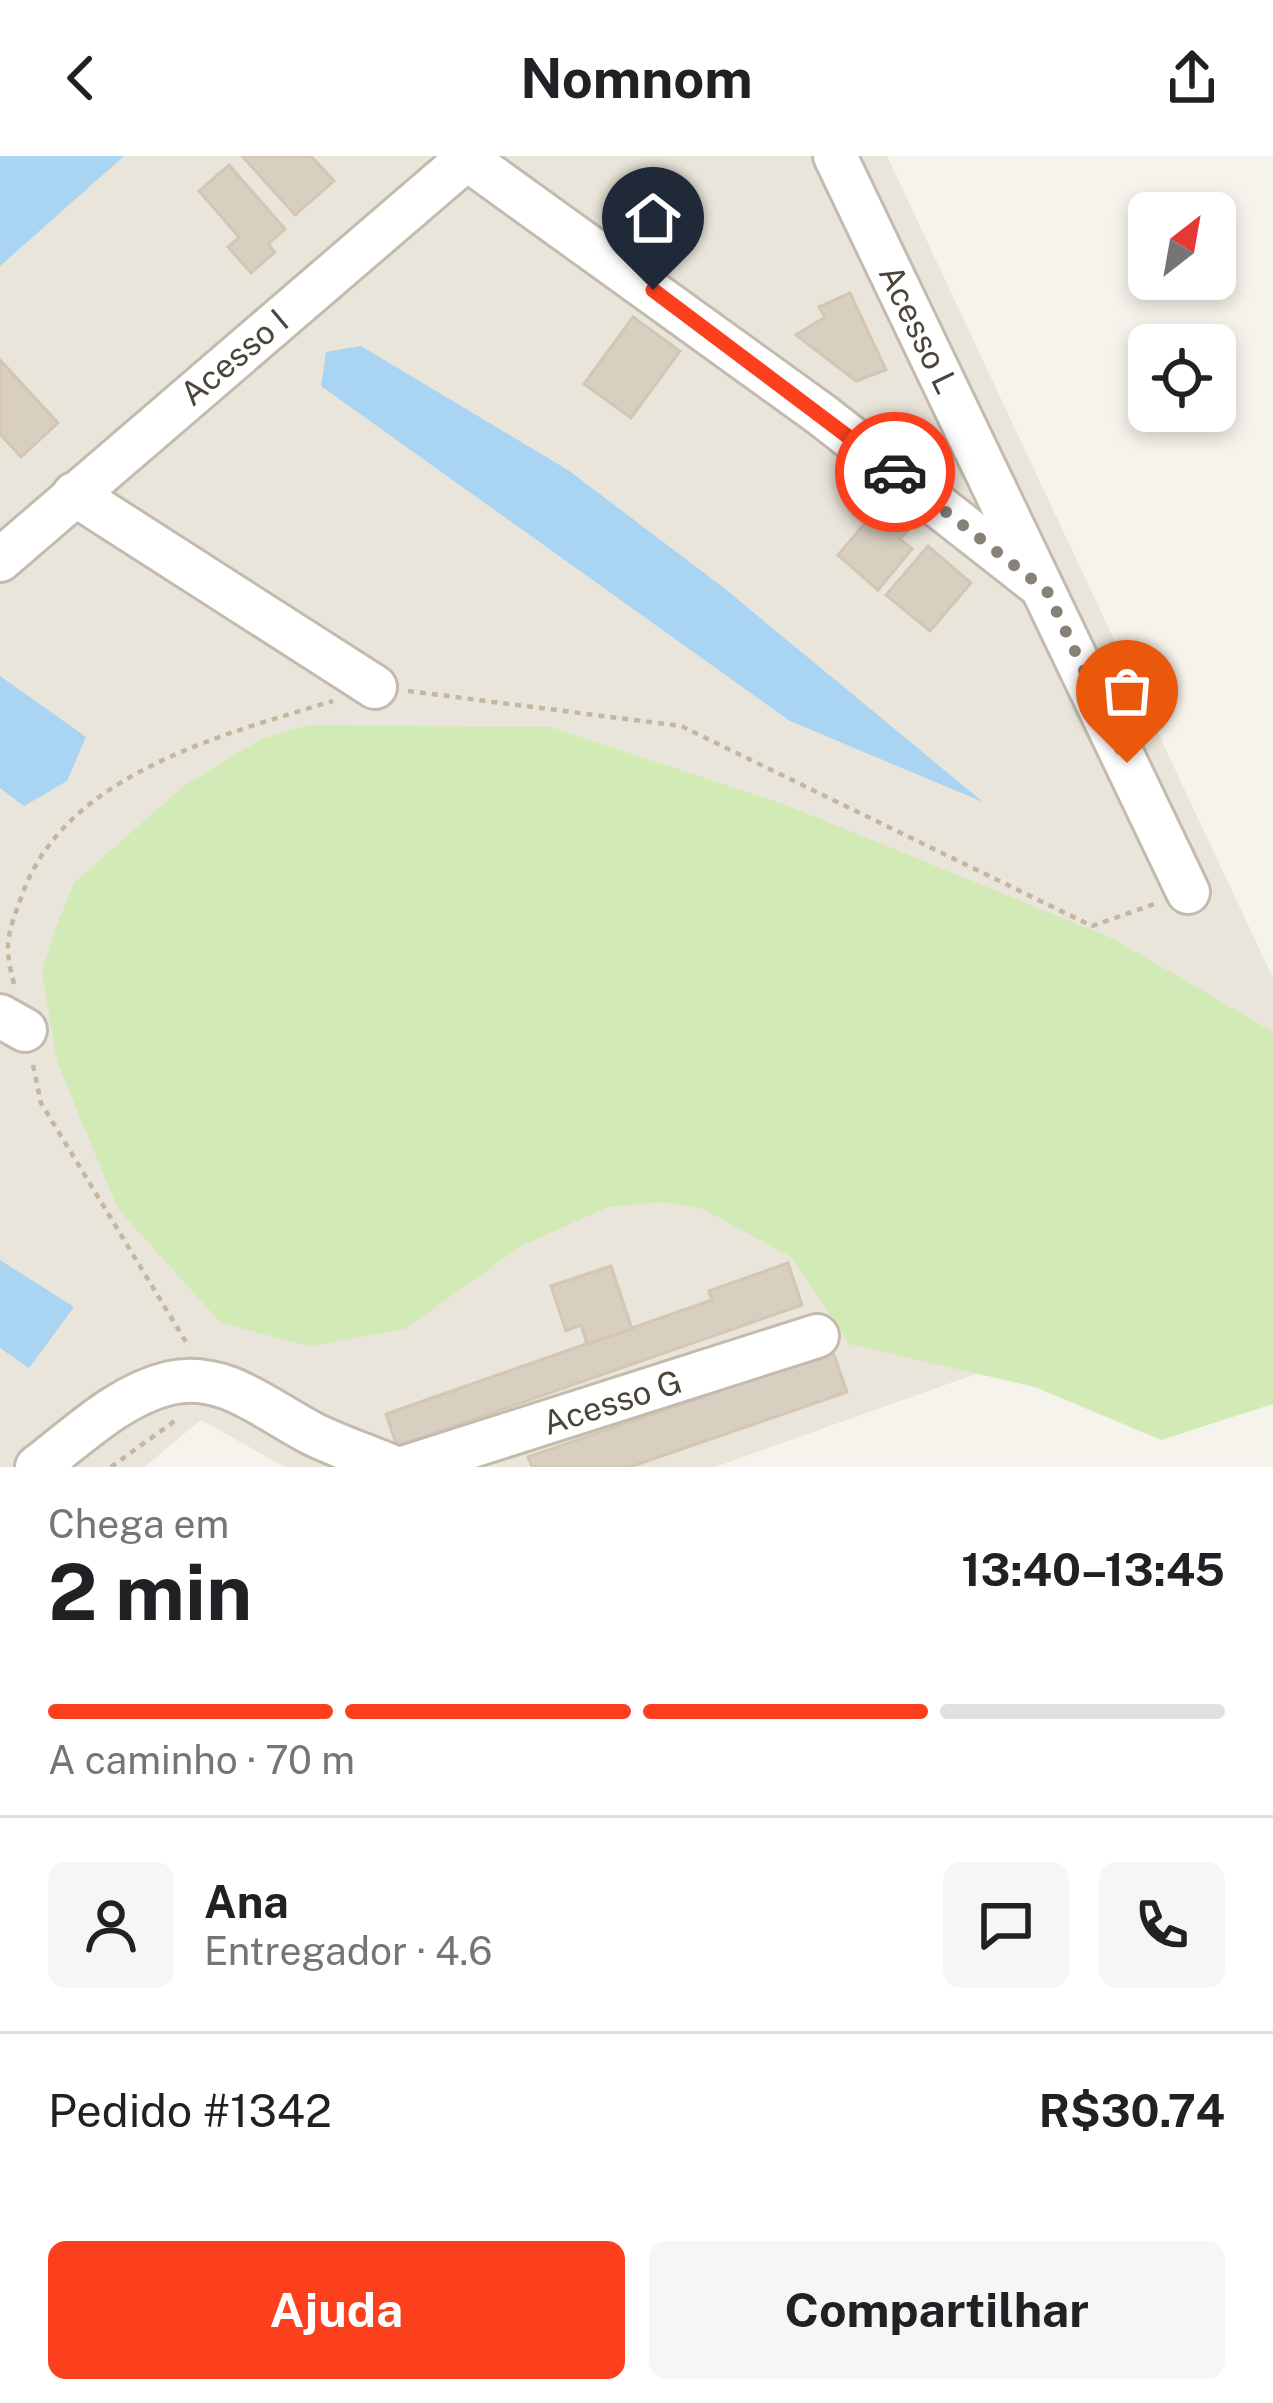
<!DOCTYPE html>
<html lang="pt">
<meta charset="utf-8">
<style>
body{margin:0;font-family:"Public Sans",sans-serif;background:#f6f6f6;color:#202124;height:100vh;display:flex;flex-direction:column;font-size:45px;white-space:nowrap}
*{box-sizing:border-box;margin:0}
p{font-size:39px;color:#757577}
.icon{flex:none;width:66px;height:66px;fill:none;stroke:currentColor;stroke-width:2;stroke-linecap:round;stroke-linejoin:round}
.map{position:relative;height:1311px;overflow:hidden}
.panel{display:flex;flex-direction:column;background:#fff;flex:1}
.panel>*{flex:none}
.needle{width:78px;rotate:31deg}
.tools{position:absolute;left:1128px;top:36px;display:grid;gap:24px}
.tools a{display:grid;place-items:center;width:108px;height:108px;border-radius:18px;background:#fff;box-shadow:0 6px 18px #0003;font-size:60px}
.pin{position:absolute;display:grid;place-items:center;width:102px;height:102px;color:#fff;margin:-123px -51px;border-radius:50% 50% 50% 0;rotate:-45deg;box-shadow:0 0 12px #0007}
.pin .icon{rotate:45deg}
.courier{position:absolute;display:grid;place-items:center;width:120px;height:120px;margin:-60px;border:9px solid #fc3f1d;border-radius:50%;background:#fff;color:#222;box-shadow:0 3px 15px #0007}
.headline em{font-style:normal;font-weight:700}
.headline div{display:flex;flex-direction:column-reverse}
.headline{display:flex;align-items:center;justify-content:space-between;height:204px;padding:0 48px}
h1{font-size:78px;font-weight:700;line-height:90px}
.bar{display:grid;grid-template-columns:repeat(4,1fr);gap:18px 12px;align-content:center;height:144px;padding:0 48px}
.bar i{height:15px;border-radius:9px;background:#e0e0e0}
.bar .selected{background:#fc3f1d}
.bar p{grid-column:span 4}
.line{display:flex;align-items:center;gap:30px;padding:0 48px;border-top:3px solid #e0e0e0}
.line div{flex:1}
.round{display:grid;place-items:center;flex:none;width:126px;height:126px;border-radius:18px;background:#f6f6f6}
.primary-button{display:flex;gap:24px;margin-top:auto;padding:24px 48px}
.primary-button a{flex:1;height:138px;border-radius:18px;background:#fc3f1d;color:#fff;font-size:48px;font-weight:700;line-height:138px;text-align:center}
.primary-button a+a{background:#f6f6f6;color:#202124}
header{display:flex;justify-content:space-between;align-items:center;height:156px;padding:0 48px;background:#fff;font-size:54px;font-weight:700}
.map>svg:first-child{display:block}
.residential{fill:#eae5da}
.green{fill:#d2eab5}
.water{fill:#a9d4f2}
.building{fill:#d8cfc1;stroke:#d3c7b4;stroke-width:3}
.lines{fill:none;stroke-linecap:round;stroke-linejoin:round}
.minor-casing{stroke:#c2bbae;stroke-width:48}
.path{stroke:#c4b79f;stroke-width:4.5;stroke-dasharray:6 6;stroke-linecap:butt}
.minor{stroke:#fff;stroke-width:42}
.done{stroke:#878178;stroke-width:12;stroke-dasharray:0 21.6}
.route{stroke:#fc3f1d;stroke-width:15}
.labels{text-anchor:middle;stroke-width:10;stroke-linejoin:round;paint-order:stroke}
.street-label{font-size:33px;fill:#4b4439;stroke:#fff}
</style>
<header><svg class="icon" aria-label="back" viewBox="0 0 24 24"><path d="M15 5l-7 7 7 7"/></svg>Nomnom<svg class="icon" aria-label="share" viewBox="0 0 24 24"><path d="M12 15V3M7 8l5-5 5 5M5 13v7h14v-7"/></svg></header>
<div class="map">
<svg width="1273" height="1311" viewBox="0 0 1273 1311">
<rect width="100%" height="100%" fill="#f6f3ec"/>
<!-- residential -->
<polygon class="residential" points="0,0 887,0 1273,822 1273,1213 1043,1194 715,1311 552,1311 549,1305 528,1311 285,1311 201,1264 144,1311 0,1311"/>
<!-- green -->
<polygon class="green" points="309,569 551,571 786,649 1114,783 1273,876 1273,1248 1161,1284 1035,1231 849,1188 791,1101 703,1053 661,1046 608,1051 521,1090 405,1173 310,1190 221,1167 118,1053 57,906 42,816 56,771 74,727 181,632 261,583"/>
<!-- water -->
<g class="water">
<polygon points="0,0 124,0 0,110"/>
<polygon points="361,190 568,314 724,432 983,646 790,565 321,230 326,196"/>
<polygon points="0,520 86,581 67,625 24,650 0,632"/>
<polygon points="0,1104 74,1151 29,1212 0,1192"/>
</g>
<!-- building -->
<g class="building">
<polygon points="242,0 311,0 334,25 295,59"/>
<polygon points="229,9 285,73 268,88 275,96 251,117 228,91 239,81 199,35"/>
<polygon points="850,137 886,214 856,225 796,179 825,161 819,151"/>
<polygon points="633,161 680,195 631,262 584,228"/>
<polygon points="0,204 58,267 21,301 0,278"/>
<polygon points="881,348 910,372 900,383 912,393 878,434 838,399"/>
<polygon points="928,390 971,427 930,475 886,439"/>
<polygon points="788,1107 802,1149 397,1290 386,1258 712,1144 709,1135"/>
<polygon points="611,1110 632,1173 587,1188 581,1169 566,1175 551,1130"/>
<polygon points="833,1196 847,1236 630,1311 532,1311 528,1301"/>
</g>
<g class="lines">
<!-- minor casing -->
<g class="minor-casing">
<g id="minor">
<polyline points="835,0 1188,736"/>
<polyline points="467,3 822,259 1039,429"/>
<polyline points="74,338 375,531"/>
<polyline points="0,404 470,0"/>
<polyline points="0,860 25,874"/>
<path d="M 37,1311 C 78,1280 119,1239 170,1227 C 225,1214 270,1257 315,1279 C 340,1291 367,1300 393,1311"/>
<polyline points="406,1311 817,1180"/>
</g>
</g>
<!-- path -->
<g class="path">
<polyline points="408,535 681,570 1092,770 1154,748"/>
<path d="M 14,828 C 3,787 8,778 22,739 C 65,618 222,579 333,545"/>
<polyline points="33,909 41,947 189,1191"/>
<polyline points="111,1311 176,1264"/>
</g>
<!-- minor -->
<use href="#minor" class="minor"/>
</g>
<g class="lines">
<!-- done -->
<polyline class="done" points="895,316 1047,435 1127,607"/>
<!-- route -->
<polyline class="route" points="653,134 895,316"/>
</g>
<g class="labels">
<!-- street labels -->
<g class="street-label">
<text transform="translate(919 173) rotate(64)" y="12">Acesso L</text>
<text transform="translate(234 201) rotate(-40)" y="12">Acesso I</text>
<text transform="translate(612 1246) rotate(-18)" y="12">Acesso G</text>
</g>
</g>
</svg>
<div class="tools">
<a><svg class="needle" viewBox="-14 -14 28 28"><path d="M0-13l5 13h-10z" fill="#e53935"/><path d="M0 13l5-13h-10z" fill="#757577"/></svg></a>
<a><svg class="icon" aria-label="locate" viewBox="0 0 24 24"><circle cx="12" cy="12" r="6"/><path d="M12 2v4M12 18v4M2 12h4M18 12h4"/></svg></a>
</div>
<div class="pin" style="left:1127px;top:607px;background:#ea580c"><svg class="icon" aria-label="bag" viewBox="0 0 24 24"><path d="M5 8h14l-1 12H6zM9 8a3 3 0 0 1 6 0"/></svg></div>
<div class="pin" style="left:653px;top:134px;background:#1f2937"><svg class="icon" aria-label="home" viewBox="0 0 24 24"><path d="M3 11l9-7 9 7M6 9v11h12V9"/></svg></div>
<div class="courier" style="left:895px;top:316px"><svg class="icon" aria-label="car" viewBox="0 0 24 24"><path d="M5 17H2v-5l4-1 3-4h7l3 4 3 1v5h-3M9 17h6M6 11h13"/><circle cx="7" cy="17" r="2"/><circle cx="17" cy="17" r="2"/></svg></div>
</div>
<section class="panel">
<div class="headline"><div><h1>2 min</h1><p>Chega em</p></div><em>13:40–13:45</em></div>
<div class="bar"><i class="selected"></i><i class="selected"></i><i class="selected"></i><i></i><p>A caminho · 70 m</p></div>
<div class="line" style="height:216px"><a class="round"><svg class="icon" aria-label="person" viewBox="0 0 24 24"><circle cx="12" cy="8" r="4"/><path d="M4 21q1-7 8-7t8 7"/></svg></a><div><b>Ana</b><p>Entregador · 4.6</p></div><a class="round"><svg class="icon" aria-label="chat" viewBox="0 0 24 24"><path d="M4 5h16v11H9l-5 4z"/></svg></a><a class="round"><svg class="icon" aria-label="phone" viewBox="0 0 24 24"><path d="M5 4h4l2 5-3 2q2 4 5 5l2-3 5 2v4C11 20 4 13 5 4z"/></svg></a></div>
<div class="line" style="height:156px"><div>Pedido #1342</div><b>R$30.74</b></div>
<div class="primary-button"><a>Ajuda</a><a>Compartilhar</a></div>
</section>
